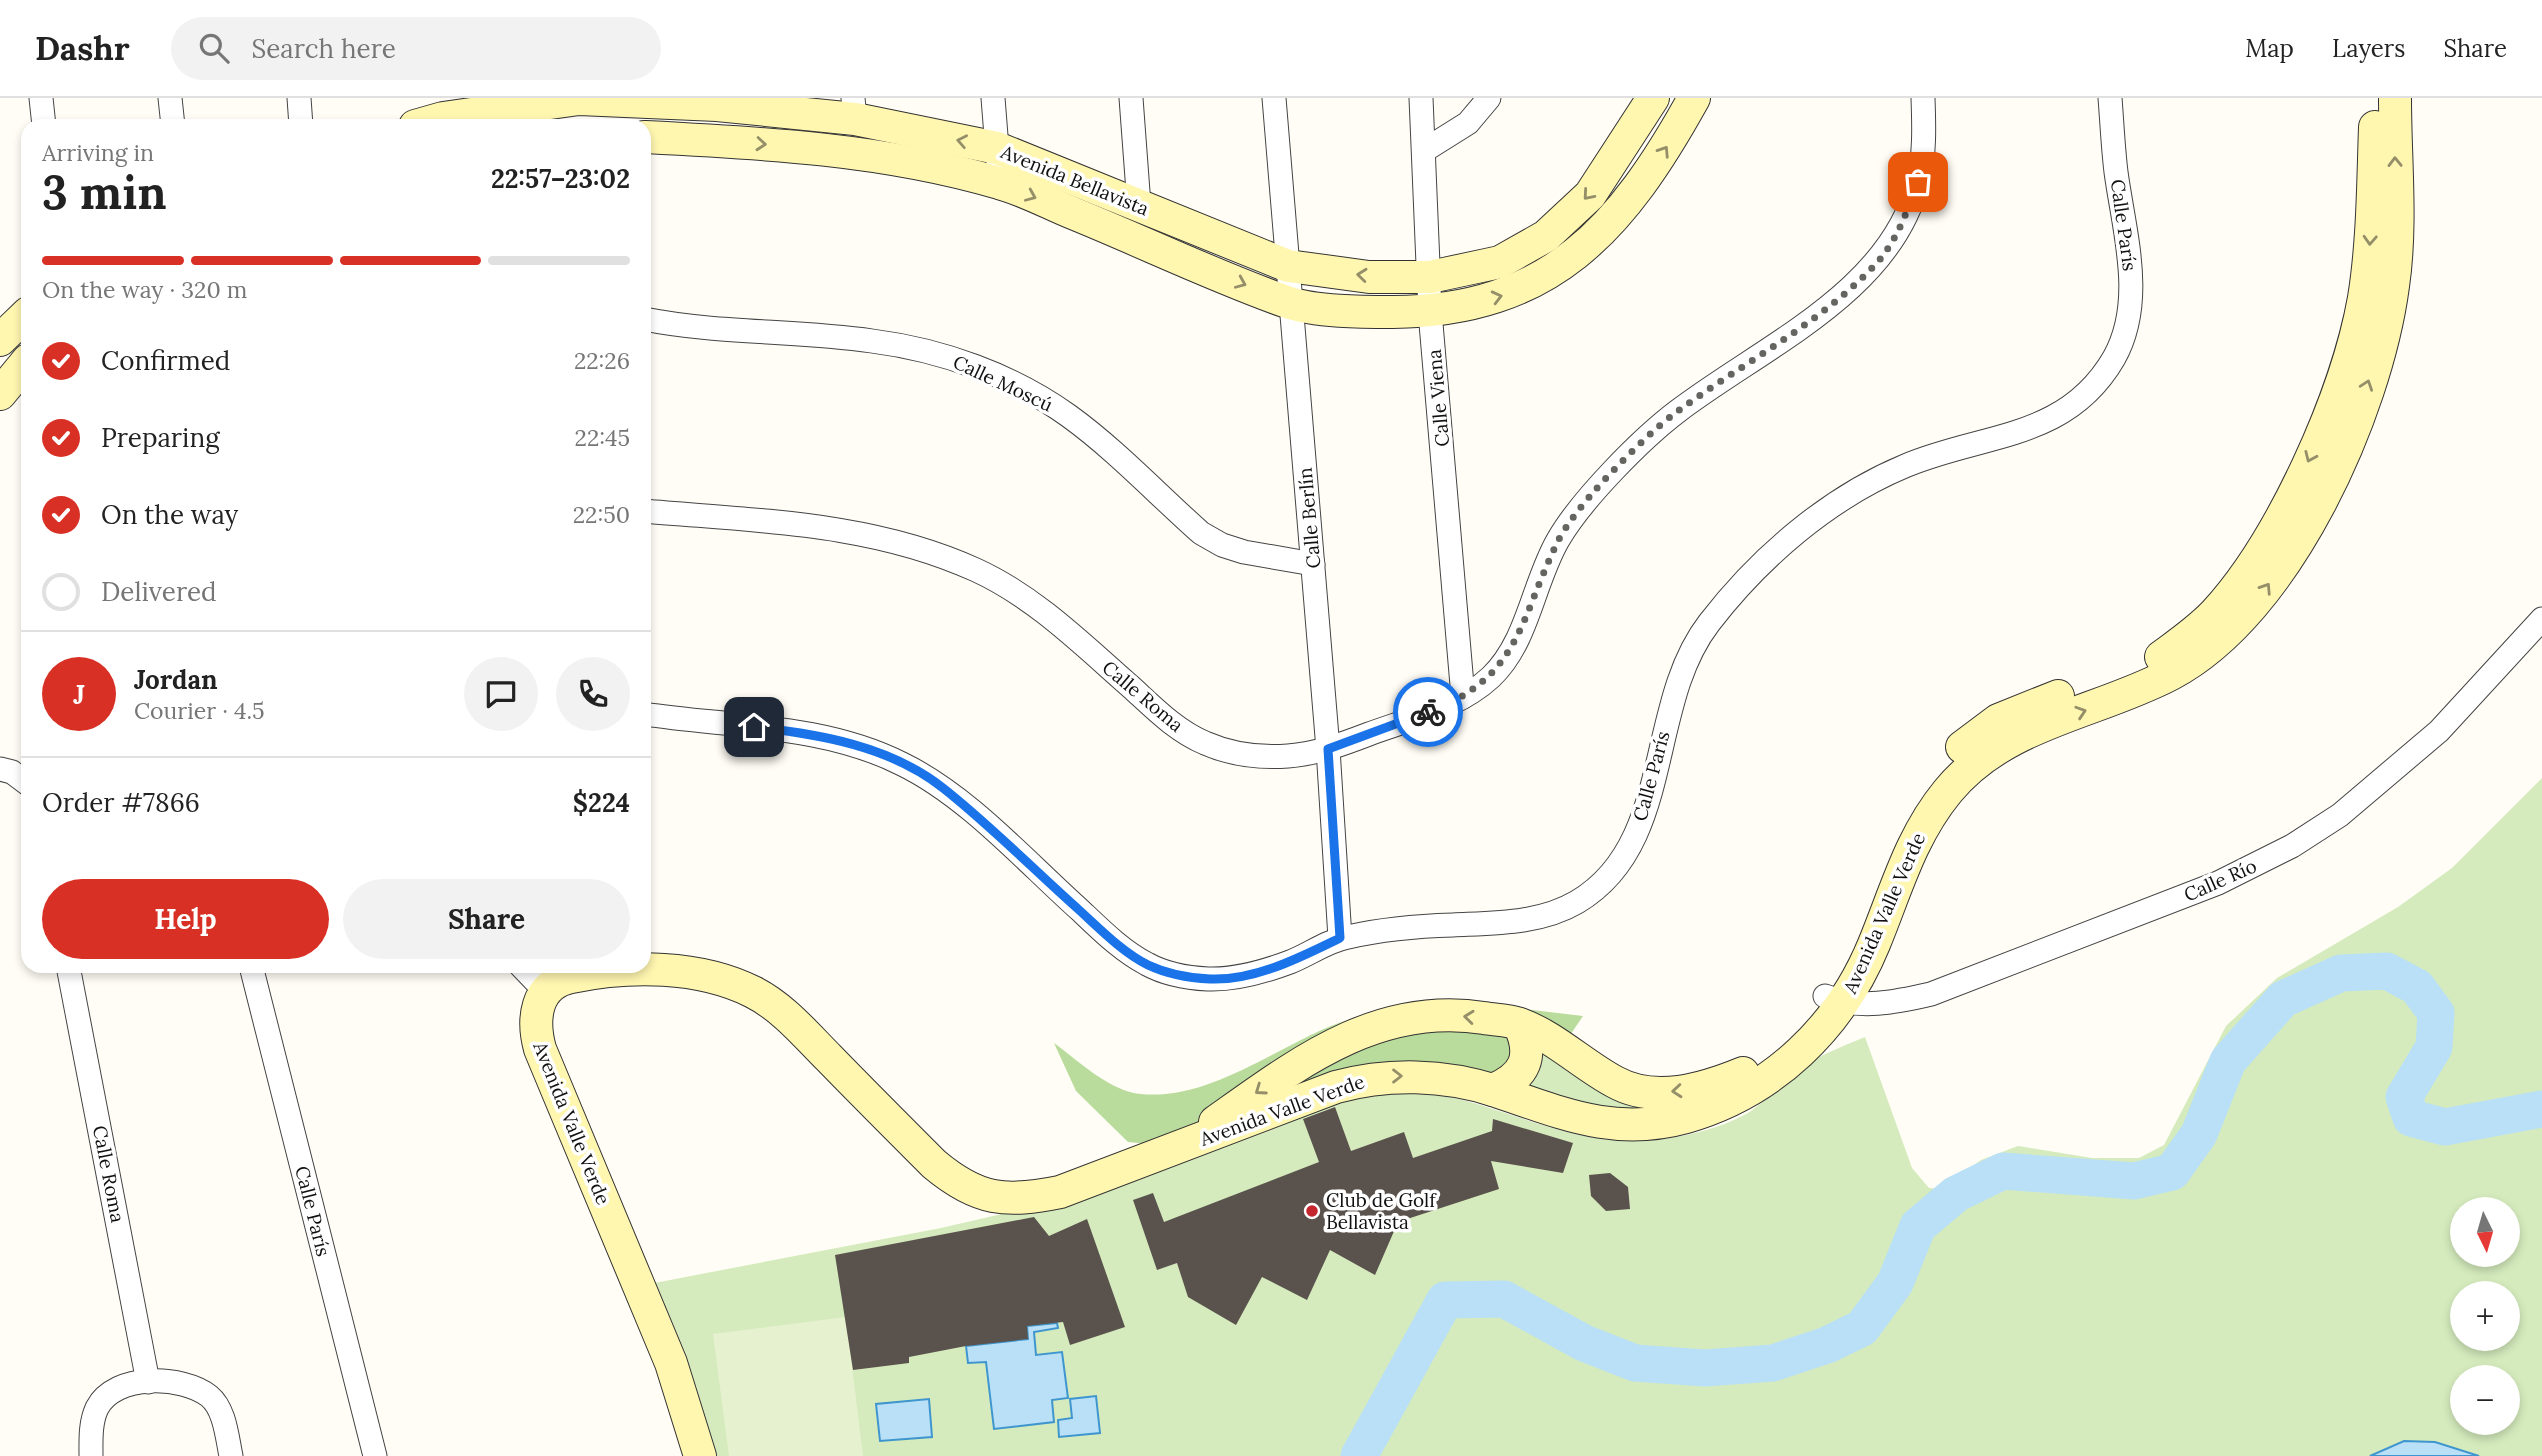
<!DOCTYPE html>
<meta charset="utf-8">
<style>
body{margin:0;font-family:Lora,serif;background:#f2f2f2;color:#222;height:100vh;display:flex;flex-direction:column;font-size:26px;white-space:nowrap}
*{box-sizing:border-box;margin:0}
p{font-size:23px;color:#767676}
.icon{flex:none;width:38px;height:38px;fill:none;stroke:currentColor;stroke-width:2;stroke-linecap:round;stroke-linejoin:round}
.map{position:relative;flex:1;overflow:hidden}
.sheet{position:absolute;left:21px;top:21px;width:630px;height:854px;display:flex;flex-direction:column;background:#fff;border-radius:21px;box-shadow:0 4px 10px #0003}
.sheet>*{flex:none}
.needle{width:46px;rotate:175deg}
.fabs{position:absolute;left:2450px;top:1099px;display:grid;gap:14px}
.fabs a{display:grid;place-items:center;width:70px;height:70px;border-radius:50%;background:#fff;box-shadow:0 4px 10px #0003;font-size:35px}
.pin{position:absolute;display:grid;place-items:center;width:60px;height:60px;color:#fff;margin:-30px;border-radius:14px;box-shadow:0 4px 10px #0006}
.courier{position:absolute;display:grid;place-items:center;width:70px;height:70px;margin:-35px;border:5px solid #1a73e8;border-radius:50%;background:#fff;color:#222;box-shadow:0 2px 9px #0007}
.overview em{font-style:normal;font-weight:800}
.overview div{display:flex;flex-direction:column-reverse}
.overview{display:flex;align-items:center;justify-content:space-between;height:119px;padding:0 21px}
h1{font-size:46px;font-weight:800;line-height:52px}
.bar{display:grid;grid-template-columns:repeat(4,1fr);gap:10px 7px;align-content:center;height:84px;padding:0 21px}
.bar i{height:9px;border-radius:5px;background:#e0e0e0}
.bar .active{background:#d93025}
.bar p{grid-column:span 4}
.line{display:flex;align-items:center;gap:18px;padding:0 21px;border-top:2px solid #e0e0e0}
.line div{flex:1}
.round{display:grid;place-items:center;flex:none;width:74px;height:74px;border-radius:37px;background:#f2f2f2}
ol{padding:0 21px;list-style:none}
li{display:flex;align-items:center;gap:21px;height:77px}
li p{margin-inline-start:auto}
li .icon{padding:7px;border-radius:50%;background:#d93025;color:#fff;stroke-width:4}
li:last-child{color:#767676}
li i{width:38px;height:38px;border:4px solid #e0e0e0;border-radius:50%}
.action{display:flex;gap:14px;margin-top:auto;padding:14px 21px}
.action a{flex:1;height:80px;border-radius:42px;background:#d93025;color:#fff;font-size:28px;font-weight:800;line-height:80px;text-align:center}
.action a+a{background:#f2f2f2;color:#222}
header{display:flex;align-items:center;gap:42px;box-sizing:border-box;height:98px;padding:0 35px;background:#fff;border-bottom:2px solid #e0e0e0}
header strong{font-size:33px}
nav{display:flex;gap:38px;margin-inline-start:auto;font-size:24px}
.search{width:490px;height:63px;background:#f2f2f2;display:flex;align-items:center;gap:18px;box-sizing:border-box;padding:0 24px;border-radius:38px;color:#767676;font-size:26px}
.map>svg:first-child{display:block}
.green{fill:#d5ebbd;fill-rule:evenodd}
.forest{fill:#b9dc9c}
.pitch{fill:#e6f2cf}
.water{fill:#b9e0f7;stroke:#3f96cf;stroke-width:2}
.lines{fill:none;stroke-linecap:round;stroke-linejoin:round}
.river{stroke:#b9e0f7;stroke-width:37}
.building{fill:#5a524d}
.street-casing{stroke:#444;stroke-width:25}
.secondary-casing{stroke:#333;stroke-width:34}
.street{stroke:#fff;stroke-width:23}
.secondary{stroke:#fff6b0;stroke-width:32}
.oneway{stroke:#948f68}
.done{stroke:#646461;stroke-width:7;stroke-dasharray:0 12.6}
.route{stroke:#1a73e8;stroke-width:9}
.poi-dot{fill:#c4262e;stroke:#fff;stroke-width:2.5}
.labels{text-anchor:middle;stroke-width:7;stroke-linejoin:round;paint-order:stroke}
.street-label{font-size:19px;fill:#111;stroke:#fff}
.poi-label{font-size:19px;fill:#111;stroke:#fff;text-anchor:start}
</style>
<header>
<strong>Dashr</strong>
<div class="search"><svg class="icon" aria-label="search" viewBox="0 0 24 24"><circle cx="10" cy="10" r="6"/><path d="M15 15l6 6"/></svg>Search here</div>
<nav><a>Map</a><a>Layers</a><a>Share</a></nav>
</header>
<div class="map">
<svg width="2542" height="1358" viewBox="0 0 2542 1358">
<rect width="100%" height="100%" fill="#fffdf5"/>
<!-- green -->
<g class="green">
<path d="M 2542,680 L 2542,1358 L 1359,1358 L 1409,1262 L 1355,1358 L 706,1358 L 644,1187 L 941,1130 L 1023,1111 L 1343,999 C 1355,997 1368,992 1380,991 C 1475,987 1558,1052 1654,1042 C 1684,1039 1719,1031 1746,1016 C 1765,1005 1780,985 1798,972 C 1819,957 1841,949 1865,939 L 1912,1070 L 1929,1090 L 1942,1091 L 1981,1062 L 2018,1048 L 2092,1060 L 2139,1060 L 2164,1047 L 2226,928 L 2277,880 L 2398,809 L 2452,770 ZM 2462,1111 L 2508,1111 L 2508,1157 L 2462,1157 ZM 2462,1195 L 2508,1195 L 2508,1241 L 2462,1241 ZM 2462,1279 L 2508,1279 L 2508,1325 L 2462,1325 Z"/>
<polygon points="1514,930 1673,999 1658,1022 1527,1003"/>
</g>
<!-- forest -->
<path class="forest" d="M 1466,904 L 1583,918 L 1558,955 L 1520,944 L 1506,977 L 1413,973 L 1170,1048 L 1128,1044 L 1076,993 L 1054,945 C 1079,963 1109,993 1141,996 C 1214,1003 1284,942 1350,921 C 1388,909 1427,906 1466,904 Z"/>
<!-- pitch -->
<polygon class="pitch" points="846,1219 863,1358 729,1358 713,1236"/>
<!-- water -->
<g class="water">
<polygon points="1057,1225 1058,1230 1034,1234 1036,1257 1062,1254 1068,1300 1052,1302 1054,1324 994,1331 986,1264 968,1265 966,1248 1028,1241 1027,1228"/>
<polygon points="1096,1298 1100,1335 1059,1339 1058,1322 1072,1320 1070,1301"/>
<polygon points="929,1301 932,1339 880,1343 876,1306"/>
<polygon points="2404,1343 2435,1344 2479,1358 2370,1358"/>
</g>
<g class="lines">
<!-- river -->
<polyline class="river" points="1359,1358 1445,1202 1504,1201 1584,1245 1635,1265 1705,1270 1773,1265 1827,1247 1862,1230 1895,1185 1918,1128 1956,1096 2003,1073 2134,1083 2172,1074 2199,1036 2228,963 2283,901 2341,875 2387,873 2417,889 2436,915 2434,949 2404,999 2411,1020 2445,1029 2542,1011"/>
</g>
<!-- building -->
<g class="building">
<polygon points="1335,1009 1351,1053 1404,1034 1413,1060 1492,1033 1493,1021 1573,1045 1563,1075 1491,1063 1499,1091 1398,1124 1375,1177 1330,1152 1307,1202 1262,1179 1236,1227 1188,1199 1177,1165 1157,1172 1133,1102 1153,1095 1164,1124 1319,1064 1303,1021"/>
<polygon points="1610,1075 1628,1089 1630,1111 1606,1113 1591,1098 1589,1077"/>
<polygon points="1034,1119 1049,1138 1087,1121 1125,1229 1070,1247 1063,1224 1027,1228 1028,1241 966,1248 909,1259 909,1265 853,1272 835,1157"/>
</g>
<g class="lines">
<!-- street casing -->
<g class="street-casing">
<g id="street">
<polyline points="41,0 44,28"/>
<polyline points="170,0 173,28"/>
<polyline points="299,0 301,28"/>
<polyline points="853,0 855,21"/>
<polyline points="993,0 998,63"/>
<polyline points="1131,0 1139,107"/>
<polyline points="1274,0 1328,651 1340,840"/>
<polyline points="1421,0 1430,214 1463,599"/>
<polyline points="1425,52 1468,25 1489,0"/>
<path d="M 644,221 C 720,236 796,232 872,243 C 942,252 1012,277 1069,318 C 1116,352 1158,397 1201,435 L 1222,447 L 1244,454 L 1313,466"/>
<path d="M 644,413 C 756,423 871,424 976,472 C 1035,499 1082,546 1131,589 C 1153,609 1176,633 1205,645 C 1230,656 1260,660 1288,658 C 1316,656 1343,646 1369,636 C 1410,621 1459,609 1491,579 C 1528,544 1533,485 1558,442 C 1581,402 1641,341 1678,313 C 1762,249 1891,194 1918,84 C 1925,57 1924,28 1923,0"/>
<path d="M 644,616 C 730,629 823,626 902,666 C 968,698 1026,764 1081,813 C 1101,832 1122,853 1147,866 C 1165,876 1187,880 1208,881 C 1234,882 1266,873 1290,864 C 1310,856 1327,843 1348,839 C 1383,831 1418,828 1453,827 C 1493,825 1540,826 1577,804 C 1675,746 1645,608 1709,525 C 1759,460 1828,400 1905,368 C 1982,335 2066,343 2114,260 C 2146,203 2124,134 2116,74 C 2113,49 2112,25 2110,0"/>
<polyline points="0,671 12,674 28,686"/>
<polyline points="68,868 148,1284"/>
<polyline points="251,868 375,1358"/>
<polyline points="521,868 545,893"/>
<path d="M 1825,898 C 1859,912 1896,904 1931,896 L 2218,785 L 2292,748 L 2340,717 L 2439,633 L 2542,521"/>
<path d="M 91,1358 C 91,1342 90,1325 97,1310 C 115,1275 182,1277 209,1298 C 225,1311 227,1339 231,1358"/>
</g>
</g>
<!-- secondary casing -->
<g class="secondary-casing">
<g id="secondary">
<polyline points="415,28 443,20 579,1 717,7 855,21 997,50 1288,168 1369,179 1430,179 1500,164 1546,138 1590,97 1653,0"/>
<path d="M 644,39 C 763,45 884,51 999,85 C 1025,92 1050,106 1075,116 C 1146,145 1216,179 1287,204 C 1315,214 1363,214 1393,214 C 1551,213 1622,130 1694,0"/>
<polyline points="0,242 28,215"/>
<polyline points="0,296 28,262"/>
<path d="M 2161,559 C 2180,545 2199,532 2215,515 C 2282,442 2347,297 2364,200 C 2373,144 2373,86 2375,29"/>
<polyline points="1962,649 1998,622 2058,598"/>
<path d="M 1493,992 C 1526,978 1534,958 1519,926"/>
<path d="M 1215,1024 C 1297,966 1377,903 1484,920 C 1495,922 1509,922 1520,926 C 1555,939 1583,967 1615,984 C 1655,1006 1704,991 1743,975"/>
<path d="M 700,1358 L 671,1265 L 540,951 C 532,922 535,886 571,879 C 630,867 699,867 753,894 C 783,909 806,937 829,960 C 864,996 899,1031 934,1066 C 978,1103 1006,1105 1060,1094 L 1336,989 C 1388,975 1444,976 1496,993 C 1562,1015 1614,1039 1686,1019 C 1773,994 1840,929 1874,846 C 1896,793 1910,739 1948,693 C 2005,624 2095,616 2171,576 C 2288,514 2376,315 2393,188 C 2402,126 2395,62 2395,0"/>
</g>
</g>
<!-- street -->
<use href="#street" class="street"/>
<!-- secondary -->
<use href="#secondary" class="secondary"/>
</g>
<!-- one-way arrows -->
<defs><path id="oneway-chevron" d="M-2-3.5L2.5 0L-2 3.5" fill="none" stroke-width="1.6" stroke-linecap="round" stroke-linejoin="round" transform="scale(1.75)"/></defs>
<g class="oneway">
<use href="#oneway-chevron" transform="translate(962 43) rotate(-169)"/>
<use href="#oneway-chevron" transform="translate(761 46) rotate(5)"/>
<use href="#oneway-chevron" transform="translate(1664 53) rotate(-57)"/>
<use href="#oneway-chevron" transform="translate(2395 64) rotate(-91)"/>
<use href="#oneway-chevron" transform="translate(1588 97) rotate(131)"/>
<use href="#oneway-chevron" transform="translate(1031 98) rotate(23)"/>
<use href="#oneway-chevron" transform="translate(2370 142) rotate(93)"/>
<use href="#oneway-chevron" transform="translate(1362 177) rotate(-174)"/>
<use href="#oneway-chevron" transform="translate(1241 185) rotate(23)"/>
<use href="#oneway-chevron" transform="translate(1497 199) rotate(-14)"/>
<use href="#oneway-chevron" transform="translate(2367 287) rotate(-71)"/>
<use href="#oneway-chevron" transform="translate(2310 359) rotate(114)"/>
<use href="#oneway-chevron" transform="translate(2266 490) rotate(-57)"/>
<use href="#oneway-chevron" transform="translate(2081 614) rotate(-18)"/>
<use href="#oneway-chevron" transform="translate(1469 919) rotate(-174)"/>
<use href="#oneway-chevron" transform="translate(1397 978)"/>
<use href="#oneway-chevron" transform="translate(1260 992) rotate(145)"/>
<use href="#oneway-chevron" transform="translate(1677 993) rotate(175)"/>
</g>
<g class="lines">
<!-- done -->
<path class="done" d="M 1428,614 C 1520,580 1519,523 1557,445 C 1567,424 1595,391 1612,374 C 1632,353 1655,330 1678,313 C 1743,265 1819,226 1874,168 C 1897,144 1907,113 1918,84"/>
<!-- route -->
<path class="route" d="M 754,629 C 819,636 890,648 943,690 C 990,727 1033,771 1078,811 C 1099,830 1122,854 1148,867 C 1167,876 1188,880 1210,881 C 1255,883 1301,859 1340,840 L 1328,651 L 1428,614"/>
</g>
<!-- markers -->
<circle class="poi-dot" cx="1312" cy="1113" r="7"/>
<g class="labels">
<!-- street labels -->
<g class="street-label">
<text transform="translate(1075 82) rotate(22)" y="7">Avenida Bellavista</text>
<text transform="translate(2124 127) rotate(82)" y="7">Calle París</text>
<text transform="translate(1003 285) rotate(25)" y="7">Calle Moscú</text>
<text transform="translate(1438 300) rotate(-95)" y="7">Calle Viena</text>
<text transform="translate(1309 420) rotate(-95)" y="7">Calle Berlín</text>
<text transform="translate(1143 598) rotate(40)" y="7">Calle Roma</text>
<text transform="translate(1651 678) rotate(-75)" y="7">Calle París</text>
<text transform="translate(2220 782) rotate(-24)" y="7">Calle Río</text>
<text transform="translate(1884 815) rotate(-66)" y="7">Avenida Valle Verde</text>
<text transform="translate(1282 1012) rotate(-20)" y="7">Avenida Valle Verde</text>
<text transform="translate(572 1025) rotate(68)" y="7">Avenida Valle Verde</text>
<text transform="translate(109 1076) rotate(79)" y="7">Calle Roma</text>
<text transform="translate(313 1113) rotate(76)" y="7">Calle París</text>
</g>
<!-- poi labels -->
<g class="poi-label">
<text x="1326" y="1109">Club de Golf<tspan x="1326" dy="22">Bellavista</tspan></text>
</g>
</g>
</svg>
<div class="fabs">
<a><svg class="needle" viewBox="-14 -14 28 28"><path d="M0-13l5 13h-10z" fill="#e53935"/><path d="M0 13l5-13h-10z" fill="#767676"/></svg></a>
<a>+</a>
<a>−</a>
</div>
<div class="pin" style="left:1918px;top:84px;background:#ea580c"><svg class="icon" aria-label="bag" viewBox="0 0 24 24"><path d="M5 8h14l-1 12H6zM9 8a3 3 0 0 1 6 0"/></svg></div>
<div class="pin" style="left:754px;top:629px;background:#1f2937"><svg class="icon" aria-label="home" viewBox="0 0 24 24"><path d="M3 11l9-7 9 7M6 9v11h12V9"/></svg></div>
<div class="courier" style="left:1428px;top:614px"><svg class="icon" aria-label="bike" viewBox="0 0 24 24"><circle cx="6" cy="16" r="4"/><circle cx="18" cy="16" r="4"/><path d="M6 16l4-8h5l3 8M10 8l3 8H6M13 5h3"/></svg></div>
<section class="sheet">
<div class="overview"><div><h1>3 min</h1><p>Arriving in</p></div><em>22:57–23:02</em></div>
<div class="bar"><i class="active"></i><i class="active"></i><i class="active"></i><i></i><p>On the way · 320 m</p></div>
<ol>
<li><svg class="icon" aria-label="check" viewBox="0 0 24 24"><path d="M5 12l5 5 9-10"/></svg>Confirmed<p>22:26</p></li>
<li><svg class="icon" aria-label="check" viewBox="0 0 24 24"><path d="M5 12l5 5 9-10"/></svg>Preparing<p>22:45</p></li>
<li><svg class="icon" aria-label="check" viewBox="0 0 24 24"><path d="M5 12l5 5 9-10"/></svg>On the way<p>22:50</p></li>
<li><i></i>Delivered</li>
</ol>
<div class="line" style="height:126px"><b class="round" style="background:#d93025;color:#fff">J</b><div><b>Jordan</b><p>Courier · 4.5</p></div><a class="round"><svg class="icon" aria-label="chat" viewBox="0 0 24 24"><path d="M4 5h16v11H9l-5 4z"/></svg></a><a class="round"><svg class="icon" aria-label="phone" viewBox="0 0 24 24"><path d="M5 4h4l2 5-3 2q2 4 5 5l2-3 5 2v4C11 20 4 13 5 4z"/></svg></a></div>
<div class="line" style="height:91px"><div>Order #7866</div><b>$224</b></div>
<div class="action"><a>Help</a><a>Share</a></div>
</section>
</div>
